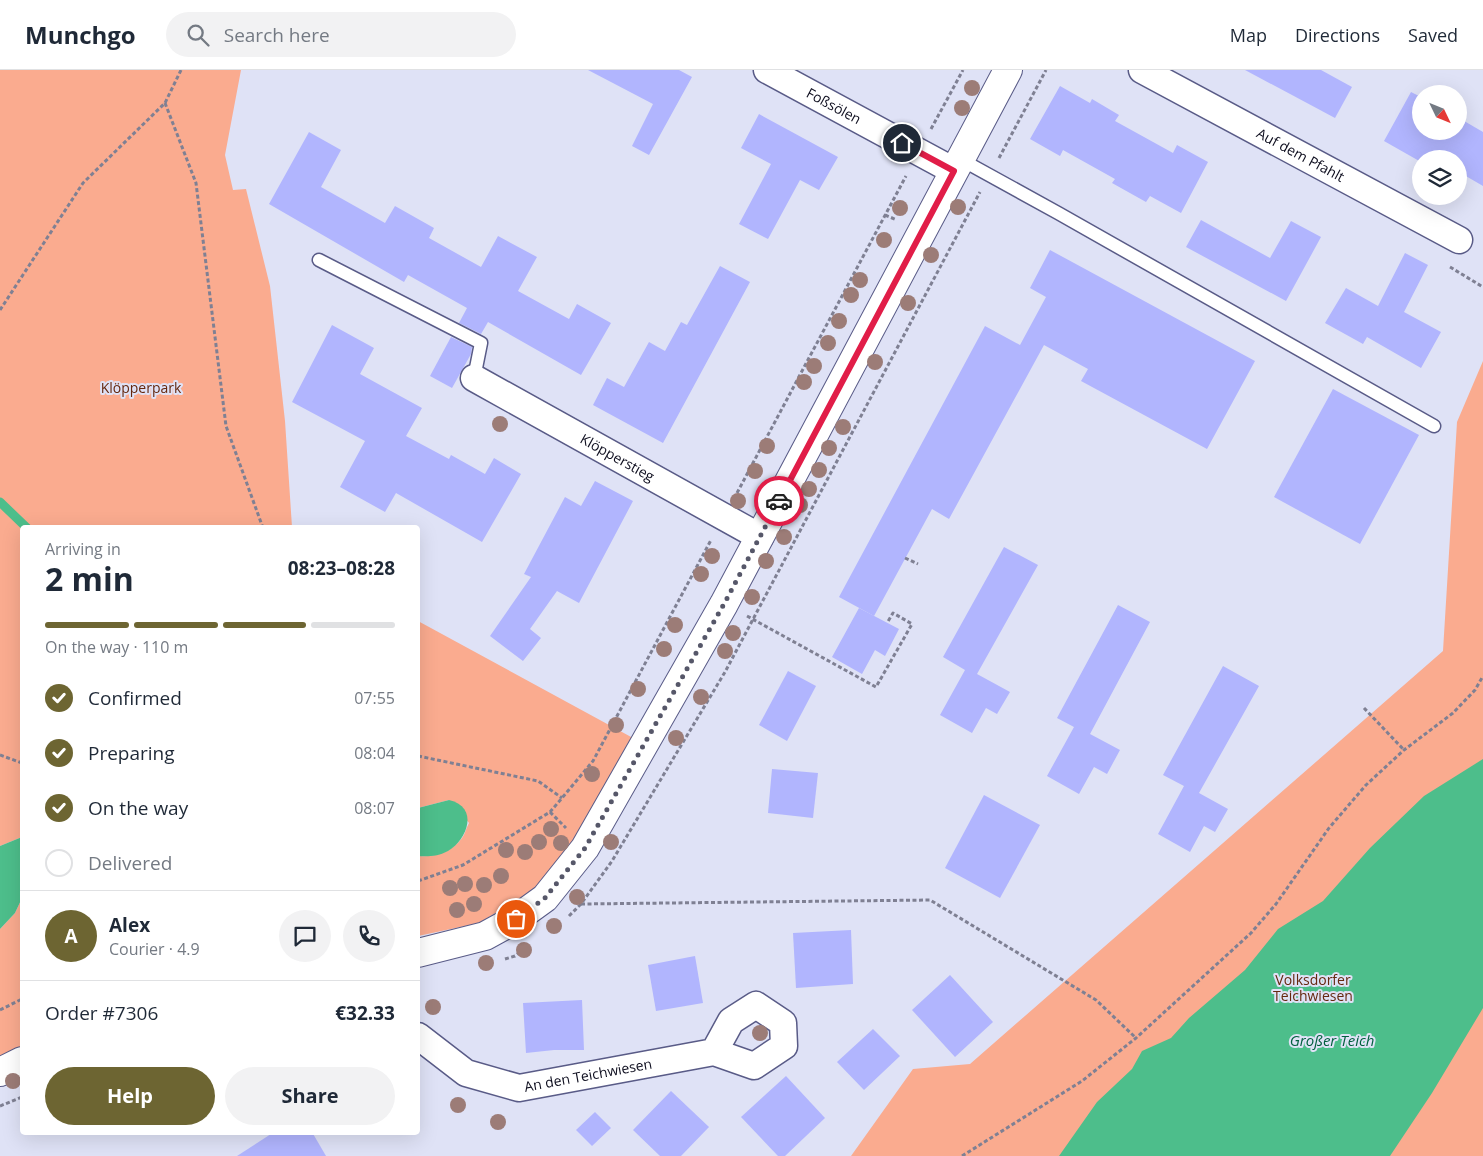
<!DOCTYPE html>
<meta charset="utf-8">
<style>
body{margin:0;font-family:"Open Sans",sans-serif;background:#f2f2f3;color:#1f2937;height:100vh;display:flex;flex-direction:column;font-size:19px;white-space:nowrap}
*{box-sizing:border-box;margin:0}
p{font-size:16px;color:#747a83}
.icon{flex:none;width:28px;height:28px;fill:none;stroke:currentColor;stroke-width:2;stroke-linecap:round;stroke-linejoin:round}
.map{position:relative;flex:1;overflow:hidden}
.sheet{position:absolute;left:20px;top:455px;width:400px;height:610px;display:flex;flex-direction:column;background:#fff;border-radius:5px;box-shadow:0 5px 20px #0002}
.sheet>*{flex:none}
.needle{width:32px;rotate:133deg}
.tools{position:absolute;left:1412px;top:15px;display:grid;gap:10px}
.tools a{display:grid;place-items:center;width:55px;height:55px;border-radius:50%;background:#fff;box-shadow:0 5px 20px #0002;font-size:25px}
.pin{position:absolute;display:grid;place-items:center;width:42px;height:42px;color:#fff;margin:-21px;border:2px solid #fff;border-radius:50%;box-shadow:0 1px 5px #0007}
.courier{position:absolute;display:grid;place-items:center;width:50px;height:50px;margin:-25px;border:4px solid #e11d48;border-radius:50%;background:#fff;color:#222;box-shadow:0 1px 6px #0007}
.summary em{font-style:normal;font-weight:700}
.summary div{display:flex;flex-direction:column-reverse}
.summary{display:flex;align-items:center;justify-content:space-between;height:85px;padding:0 25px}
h1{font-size:32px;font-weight:700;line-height:38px}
.bar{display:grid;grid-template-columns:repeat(4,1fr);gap:8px 5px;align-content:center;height:60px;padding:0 25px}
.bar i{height:6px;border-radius:4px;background:#e0e1e3}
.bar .current{background:#6d6532}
.bar p{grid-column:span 4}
.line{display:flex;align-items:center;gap:12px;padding:0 25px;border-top:1px solid #e0e1e3}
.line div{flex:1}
.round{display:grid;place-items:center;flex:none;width:52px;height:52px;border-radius:26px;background:#f2f2f3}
ol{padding:0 25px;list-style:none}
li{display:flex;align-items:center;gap:15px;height:55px}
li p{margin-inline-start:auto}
li .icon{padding:5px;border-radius:50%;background:#6d6532;color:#fff;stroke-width:4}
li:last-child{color:#747a83}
li i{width:28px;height:28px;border:2px solid #e0e1e3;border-radius:50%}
.cta{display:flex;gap:10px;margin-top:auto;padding:10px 25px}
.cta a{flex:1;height:58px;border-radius:30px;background:#6d6532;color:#fff;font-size:20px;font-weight:700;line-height:58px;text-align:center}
.cta a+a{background:#f2f2f3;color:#1f2937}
header{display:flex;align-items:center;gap:30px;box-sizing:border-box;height:70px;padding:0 25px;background:#fff;border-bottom:1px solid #e0e1e3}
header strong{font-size:24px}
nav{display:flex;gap:28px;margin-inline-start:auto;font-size:18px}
.search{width:350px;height:45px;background:#f2f2f3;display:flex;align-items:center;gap:12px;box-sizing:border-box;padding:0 18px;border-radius:28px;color:#747a83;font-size:19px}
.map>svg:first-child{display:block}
.green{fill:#faab8f}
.water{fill:#4dbe8b}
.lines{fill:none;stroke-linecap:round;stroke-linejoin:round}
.stream{stroke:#4dbe8b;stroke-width:9}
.building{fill:#b1b5fe}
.service-casing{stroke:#595b87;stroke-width:15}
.minor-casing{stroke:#595b87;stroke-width:29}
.tertiary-casing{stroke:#595b87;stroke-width:30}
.path{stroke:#7f8093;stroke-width:3;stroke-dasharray:4 2.5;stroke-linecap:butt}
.service{stroke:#fff;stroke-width:12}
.minor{stroke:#fff;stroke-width:26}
.tertiary{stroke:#fff;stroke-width:28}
.tree{fill:#9c7c77}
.done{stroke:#565769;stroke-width:5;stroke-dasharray:0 9}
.route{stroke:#e11d48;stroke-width:6}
.labels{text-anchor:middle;stroke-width:4;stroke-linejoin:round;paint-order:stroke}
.street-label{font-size:14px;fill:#0c0c1d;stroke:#dfe2f6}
.park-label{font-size:14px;fill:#65280f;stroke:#dfe2f6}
.water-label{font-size:15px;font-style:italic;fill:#015f3e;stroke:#dfe2f6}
</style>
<header>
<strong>Munchgo</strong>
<div class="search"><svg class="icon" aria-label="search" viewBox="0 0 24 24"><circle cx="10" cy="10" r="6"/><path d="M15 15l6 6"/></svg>Search here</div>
<nav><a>Map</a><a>Directions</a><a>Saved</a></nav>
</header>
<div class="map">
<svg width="1483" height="1086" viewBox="0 0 1483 1086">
<rect width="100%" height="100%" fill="#dfe2f6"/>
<!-- green -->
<g class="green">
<polygon points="0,0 241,0 225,85 233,120 246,119 270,216 285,351 292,457 22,458 22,767 0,776"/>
<polygon points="1483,291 1483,1086 851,1086 913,999 970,994 1443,581 1457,352"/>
<path d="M 418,551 L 644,674 L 571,774 L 533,820 L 479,853 L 418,866 L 418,786 C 435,787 451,783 462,768 C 465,764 466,758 469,753 L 449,730 L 418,738 Z"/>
<polygon points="22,828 22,983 0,995 0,859 15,843"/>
</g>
<!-- water -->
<g class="water">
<polygon points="1483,689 1483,938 1432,1023 1390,1086 1059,1086 1097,1032 1132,999 1142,981 1171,968 1189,948 1245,900 1278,859 1323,831 1370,778 1424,726"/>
<path d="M 449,730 C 479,737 468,769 448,781 C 439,786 428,787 418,786 L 418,738 Z"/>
<polygon points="22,767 22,828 15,843 0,859 0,776"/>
</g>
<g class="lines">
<!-- stream -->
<polyline class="stream" points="0,432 27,458"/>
</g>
<!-- building -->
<g class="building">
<polygon points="588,0 679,0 692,7 649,85 632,76 653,34"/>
<polygon points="1245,0 1321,0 1352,17 1335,48"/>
<polygon points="1060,16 1090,33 1092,29 1119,45 1115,51 1173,83 1177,75 1208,92 1181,143 1150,126 1146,132 1112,113 1115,109 1063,80 1060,86 1030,69"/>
<polygon points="1411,22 1421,27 1421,61 1459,61 1459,48 1483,62 1483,116 1459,102 1459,89 1421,89 1421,92 1384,71"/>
<polygon points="759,44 838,87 819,120 800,110 768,169 739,154 771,94 741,78"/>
<polygon points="309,62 341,80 321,117 385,153 395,136 434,158 429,168 481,197 498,166 537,187 518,221 569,249 577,234 611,253 581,305 488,252 481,264 459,253 467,238 408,205 404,212 269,134"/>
<polygon points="1201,150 1270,188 1291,151 1321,167 1286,231 1186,177"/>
<polygon points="1050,180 1255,291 1207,379 1081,311 1088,299 1044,275 949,449 932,439 874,546 839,527 985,256 1020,275 1046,227 1030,218"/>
<polygon points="1405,183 1428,195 1404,242 1441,262 1421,298 1367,267 1363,274 1325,253 1346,218 1378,236"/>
<polygon points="720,196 750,212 663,373 593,335 607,308 624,317 649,272 665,281 681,252 687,255"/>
<polygon points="332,255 374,278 360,304 422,338 406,366 449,389 451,385 485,404 494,388 521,404 482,472 396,423 385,442 340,417 365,371 292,332"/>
<polygon points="451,267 472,277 471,284 452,318 430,306"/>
<polygon points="1333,319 1419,365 1360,474 1274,427"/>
<polygon points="595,411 633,431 579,533 557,521 530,559 541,568 523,591 490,566 531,507 524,504 565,427 581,436"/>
<polygon points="1004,477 1038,495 977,604 1010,622 997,644 986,638 972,663 940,645 965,600 943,587"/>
<polygon points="1118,535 1150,552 1090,664 1120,680 1107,704 1094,697 1079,724 1047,706 1074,657 1057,648"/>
<polygon points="859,538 899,559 885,586 875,580 862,604 832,587"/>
<polygon points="1223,596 1259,616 1199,723 1228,739 1215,762 1204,756 1190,782 1158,764 1184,716 1163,705"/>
<polygon points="788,601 816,616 787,671 759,655"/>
<polygon points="772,699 818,703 813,748 768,743"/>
<polygon points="984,725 1040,755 1000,828 945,798"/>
<polygon points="851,860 853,914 796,918 793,863"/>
<polygon points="695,886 703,933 656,941 648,895"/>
<polygon points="950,905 993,952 955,987 912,940"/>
<polygon points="582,930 584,980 554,980 526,983 523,933"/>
<polygon points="873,959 900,986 864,1020 837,992"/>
<polygon points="786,1006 825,1048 785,1086 778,1086 741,1047"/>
<polygon points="671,1021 709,1057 681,1086 660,1086 633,1060"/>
<polygon points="595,1042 611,1058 592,1076 576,1060"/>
<polygon points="274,1062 312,1062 326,1086 237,1086"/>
</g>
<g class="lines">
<!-- service casing -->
<g class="service-casing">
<g id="service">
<polyline points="960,89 1058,143 1434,356"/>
<polyline points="319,190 481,273 474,308"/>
</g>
</g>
<!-- minor casing -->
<g class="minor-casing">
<g id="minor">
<path id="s1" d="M 767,0 L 954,101"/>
<path id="s2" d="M 1142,0 L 1459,170"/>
<path id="s3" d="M 474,308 L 760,467"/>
<path id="s4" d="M 418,966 L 466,1003 L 519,1018 L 714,982 L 754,996 L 784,976 L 783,953 L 756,935 L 731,951 L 714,982"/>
</g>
</g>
<!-- tertiary casing -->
<g class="tertiary-casing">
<g id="tertiary">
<polyline points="418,883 485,866 516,849 545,828 585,778 724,534 1008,0"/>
<polyline points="0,1002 22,991"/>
</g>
</g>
<!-- path -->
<g class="path">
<polyline points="165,33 196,113 226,356 263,458"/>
<polyline points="931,59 963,0"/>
<polyline points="999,88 1046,0"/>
<polyline points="885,145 897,150"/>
<polyline points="1450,197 1483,217"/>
<polyline points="0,240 83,113 165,33 181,0"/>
<polyline points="737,423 906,106"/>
<polyline points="905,488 918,494"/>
<polyline points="747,546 876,617 912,554 893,543 887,553"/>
<polyline points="1364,638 1404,680"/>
<polyline points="0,685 22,693"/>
<polyline points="418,686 538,711 562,728"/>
<polyline points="550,742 566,758"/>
<polyline points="418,811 463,795 550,742 562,728 593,691 711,470"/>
<polyline points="581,834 930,830 1096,930 1136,968"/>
<polyline points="569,846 581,834 612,791 725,602 980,122"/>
<polyline points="505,889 515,886 525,878"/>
<polyline points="0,940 22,929"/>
<polyline points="0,1036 22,1027"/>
<polyline points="962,1086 1082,1011 1136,968 1251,863 1276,834 1329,758 1366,715 1404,680 1453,643 1475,620 1483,606"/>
</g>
<!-- service -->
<use href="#service" class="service"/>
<!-- minor -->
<use href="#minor" class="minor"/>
<!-- tertiary -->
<use href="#tertiary" class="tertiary"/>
</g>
<!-- trees -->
<g class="tree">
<circle cx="972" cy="18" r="8"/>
<circle cx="962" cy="38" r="8"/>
<circle cx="958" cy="137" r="8"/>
<circle cx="900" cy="138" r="8"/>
<circle cx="884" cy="170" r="8"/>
<circle cx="931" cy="185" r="8"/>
<circle cx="860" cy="210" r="8"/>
<circle cx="851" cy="225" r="8"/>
<circle cx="908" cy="233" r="8"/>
<circle cx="839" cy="251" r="8"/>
<circle cx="828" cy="273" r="8"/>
<circle cx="875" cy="292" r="8"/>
<circle cx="814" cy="296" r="8"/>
<circle cx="804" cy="312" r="8"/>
<circle cx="500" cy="354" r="8"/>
<circle cx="843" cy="357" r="8"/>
<circle cx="767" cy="376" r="8"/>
<circle cx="829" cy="378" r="8"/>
<circle cx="819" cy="400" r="8"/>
<circle cx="755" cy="401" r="8"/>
<circle cx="809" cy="419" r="8"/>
<circle cx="738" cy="431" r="8"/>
<circle cx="800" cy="435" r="8"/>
<circle cx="784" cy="467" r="8"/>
<circle cx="712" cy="486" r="8"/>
<circle cx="766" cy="491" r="8"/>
<circle cx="701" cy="504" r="8"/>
<circle cx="752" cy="527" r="8"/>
<circle cx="675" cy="555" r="8"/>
<circle cx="733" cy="563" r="8"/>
<circle cx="664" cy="579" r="8"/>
<circle cx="725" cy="581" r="8"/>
<circle cx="638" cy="619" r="8"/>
<circle cx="701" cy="627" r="8"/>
<circle cx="616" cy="655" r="8"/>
<circle cx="676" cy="668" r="8"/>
<circle cx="592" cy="704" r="8"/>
<circle cx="551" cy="759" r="8"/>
<circle cx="539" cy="772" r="8"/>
<circle cx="611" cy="772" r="8"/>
<circle cx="561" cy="773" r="8"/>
<circle cx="506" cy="780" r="8"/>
<circle cx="525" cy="782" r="8"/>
<circle cx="501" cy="806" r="8"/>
<circle cx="465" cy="814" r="8"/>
<circle cx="484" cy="815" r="8"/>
<circle cx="450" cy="818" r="8"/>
<circle cx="577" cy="827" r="8"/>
<circle cx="474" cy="834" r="8"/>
<circle cx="457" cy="840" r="8"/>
<circle cx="554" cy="856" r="8"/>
<circle cx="524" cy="880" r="8"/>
<circle cx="486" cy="893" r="8"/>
<circle cx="433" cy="937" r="8"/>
<circle cx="760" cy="963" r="8"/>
<circle cx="13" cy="1011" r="8"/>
<circle cx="458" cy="1035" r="8"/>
<circle cx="498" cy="1052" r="8"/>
</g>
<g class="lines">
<!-- done -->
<polyline class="done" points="516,849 545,828 585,778 724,534 779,431"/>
<!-- route -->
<polyline class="route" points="779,431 954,101 902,73"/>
</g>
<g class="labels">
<!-- street labels -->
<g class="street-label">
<text dy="5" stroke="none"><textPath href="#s1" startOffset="76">Foßsölen</textPath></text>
<text dy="5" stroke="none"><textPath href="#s2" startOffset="180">Auf dem Pfahlt</textPath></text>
<text dy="5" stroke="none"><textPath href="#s3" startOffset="164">Klöpperstieg</textPath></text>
<text dy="5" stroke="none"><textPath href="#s4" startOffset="186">An den Teichwiesen</textPath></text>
</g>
<!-- park labels -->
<g class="park-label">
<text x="141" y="323">Klöpperpark</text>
<text x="1313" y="915">Volksdorfer<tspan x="1313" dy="16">Teichwiesen</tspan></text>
</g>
<!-- water labels -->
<g class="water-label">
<text x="1332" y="976">Großer Teich</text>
</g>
</g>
</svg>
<div class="tools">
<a><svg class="needle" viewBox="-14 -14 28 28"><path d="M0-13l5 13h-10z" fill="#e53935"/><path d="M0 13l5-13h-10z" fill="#747a83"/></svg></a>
<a><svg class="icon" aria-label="layers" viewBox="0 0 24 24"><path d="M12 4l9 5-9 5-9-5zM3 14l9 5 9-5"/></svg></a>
</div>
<div class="pin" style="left:516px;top:849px;background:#ea580c"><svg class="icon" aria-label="bag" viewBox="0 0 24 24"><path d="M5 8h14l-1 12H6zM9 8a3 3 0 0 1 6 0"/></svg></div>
<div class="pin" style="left:902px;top:73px;background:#1f2937"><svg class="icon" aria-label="home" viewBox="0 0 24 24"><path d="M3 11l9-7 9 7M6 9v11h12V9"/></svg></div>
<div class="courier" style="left:779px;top:431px"><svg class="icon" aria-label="car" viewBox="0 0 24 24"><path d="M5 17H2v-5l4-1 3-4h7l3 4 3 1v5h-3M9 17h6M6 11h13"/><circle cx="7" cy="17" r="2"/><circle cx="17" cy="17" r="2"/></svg></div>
<section class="sheet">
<div class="summary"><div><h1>2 min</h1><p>Arriving in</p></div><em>08:23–08:28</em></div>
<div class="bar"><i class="current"></i><i class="current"></i><i class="current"></i><i></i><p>On the way · 110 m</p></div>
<ol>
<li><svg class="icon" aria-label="check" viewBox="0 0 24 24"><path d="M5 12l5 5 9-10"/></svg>Confirmed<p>07:55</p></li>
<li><svg class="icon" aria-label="check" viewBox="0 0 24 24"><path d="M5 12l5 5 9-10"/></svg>Preparing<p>08:04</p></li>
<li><svg class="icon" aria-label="check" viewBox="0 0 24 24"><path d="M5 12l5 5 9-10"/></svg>On the way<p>08:07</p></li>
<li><i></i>Delivered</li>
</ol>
<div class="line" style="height:90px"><b class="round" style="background:#6d6532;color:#fff">A</b><div><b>Alex</b><p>Courier · 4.9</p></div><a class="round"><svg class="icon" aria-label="chat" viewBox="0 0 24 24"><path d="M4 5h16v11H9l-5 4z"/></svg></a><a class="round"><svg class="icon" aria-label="phone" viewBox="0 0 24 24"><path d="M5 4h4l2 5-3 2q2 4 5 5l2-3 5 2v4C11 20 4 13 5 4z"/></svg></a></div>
<div class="line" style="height:65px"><div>Order #7306</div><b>€32.33</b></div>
<div class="cta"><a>Help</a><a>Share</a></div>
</section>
</div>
